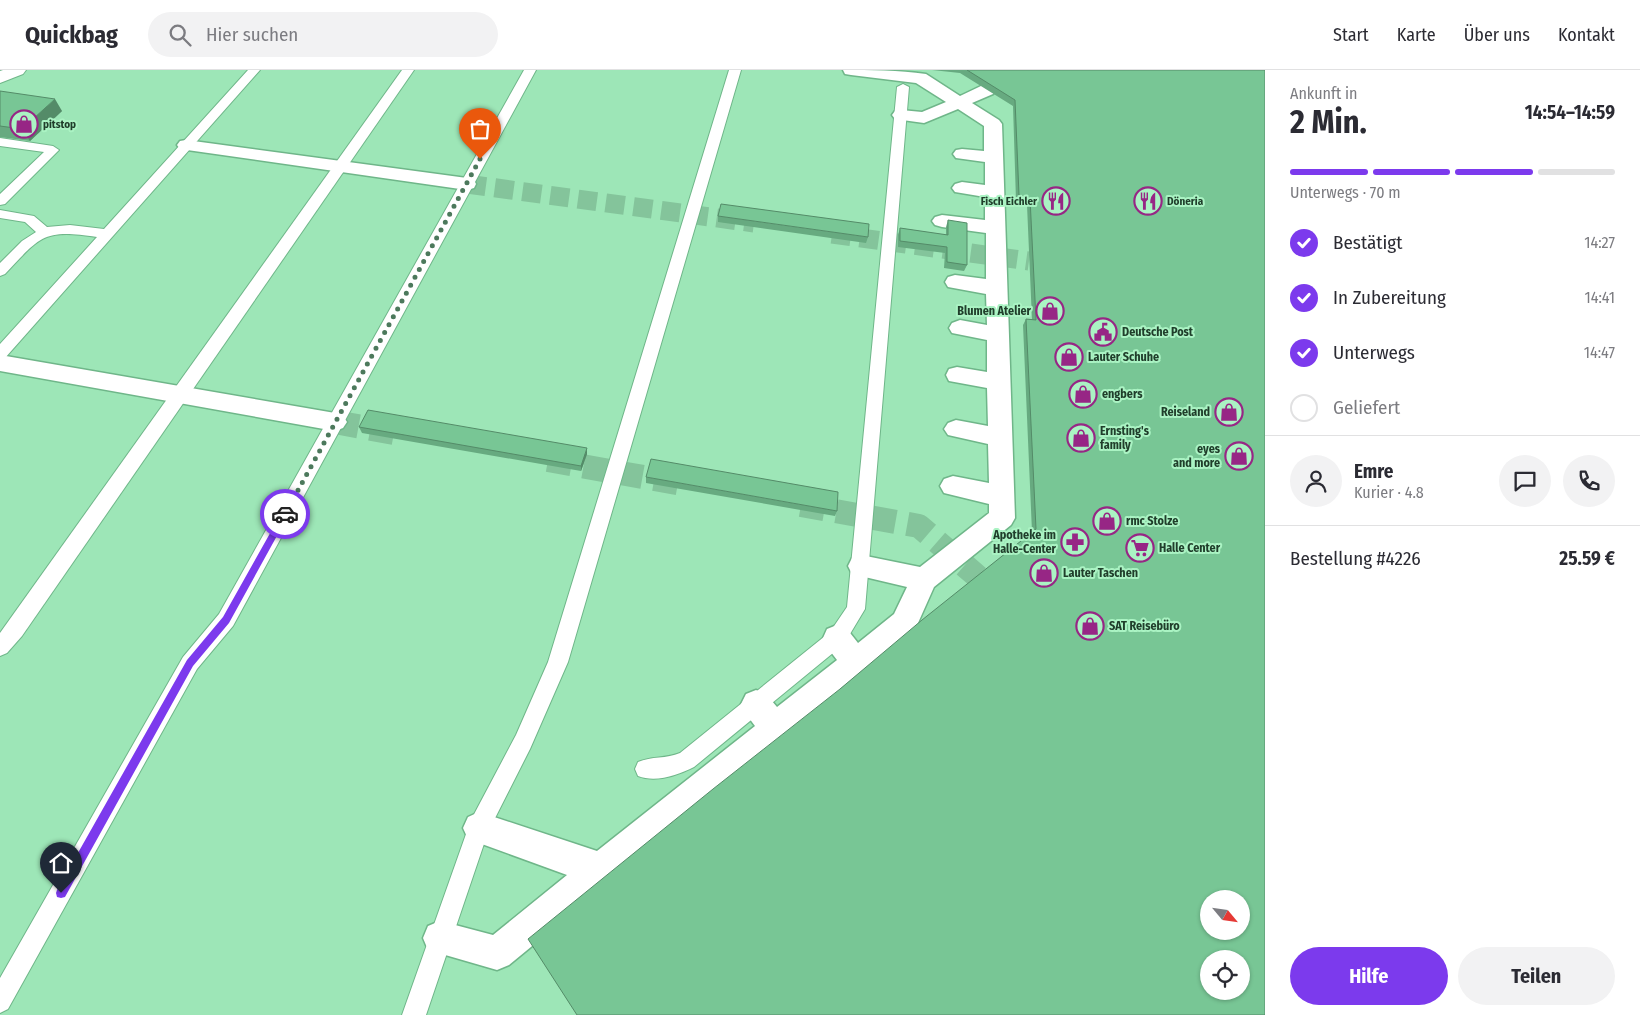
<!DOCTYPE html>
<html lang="de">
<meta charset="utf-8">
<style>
body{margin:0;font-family:"Fira Sans Condensed",sans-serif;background:#f2f2f3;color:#2b2b33;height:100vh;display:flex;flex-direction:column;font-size:19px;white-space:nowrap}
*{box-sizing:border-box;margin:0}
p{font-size:16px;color:#7c7c81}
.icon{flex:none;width:28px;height:28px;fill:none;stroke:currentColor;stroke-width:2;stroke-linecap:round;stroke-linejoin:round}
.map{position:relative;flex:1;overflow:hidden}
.details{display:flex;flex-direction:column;background:#fff;width:375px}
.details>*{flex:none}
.needle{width:32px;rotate:119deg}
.controls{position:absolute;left:1200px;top:820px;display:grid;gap:10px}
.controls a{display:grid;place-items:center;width:50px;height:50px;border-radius:50%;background:#fff;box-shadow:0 1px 4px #0004;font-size:25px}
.pin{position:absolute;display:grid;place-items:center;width:42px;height:42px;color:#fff;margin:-51px -21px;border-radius:50% 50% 50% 0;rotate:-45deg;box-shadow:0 0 5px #0007}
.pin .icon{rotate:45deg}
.courier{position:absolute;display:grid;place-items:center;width:50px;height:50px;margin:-25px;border:4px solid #7c3aed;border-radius:50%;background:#fff;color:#222;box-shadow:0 1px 6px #0007}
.summary em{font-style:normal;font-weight:700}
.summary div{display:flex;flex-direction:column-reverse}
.summary{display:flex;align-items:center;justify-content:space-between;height:85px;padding:0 25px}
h1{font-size:32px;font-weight:700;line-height:38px}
.bar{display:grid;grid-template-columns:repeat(4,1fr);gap:8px 5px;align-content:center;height:60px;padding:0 25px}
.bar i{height:6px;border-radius:4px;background:#e1e1e2}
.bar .selected{background:#7c3aed}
.bar p{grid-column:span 4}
.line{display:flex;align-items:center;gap:12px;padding:0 25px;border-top:1px solid #e1e1e2}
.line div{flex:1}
.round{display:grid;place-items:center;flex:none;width:52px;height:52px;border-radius:26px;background:#f2f2f3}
ol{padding:0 25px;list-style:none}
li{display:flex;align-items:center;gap:15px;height:55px}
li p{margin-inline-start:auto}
li .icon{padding:5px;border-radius:50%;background:#7c3aed;color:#fff;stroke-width:4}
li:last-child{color:#7c7c81}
li i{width:28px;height:28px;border:2px solid #e1e1e2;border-radius:50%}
.button{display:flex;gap:10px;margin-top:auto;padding:10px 25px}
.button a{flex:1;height:58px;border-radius:30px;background:#7c3aed;color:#fff;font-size:20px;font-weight:700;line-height:58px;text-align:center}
.button a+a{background:#f2f2f3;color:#2b2b33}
header{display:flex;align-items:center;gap:30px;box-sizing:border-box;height:70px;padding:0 25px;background:#fff;border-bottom:1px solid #e1e1e2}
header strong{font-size:24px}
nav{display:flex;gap:28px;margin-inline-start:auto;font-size:18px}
.search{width:350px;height:45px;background:#f2f2f3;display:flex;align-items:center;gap:12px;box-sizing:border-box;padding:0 18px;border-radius:28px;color:#7c7c81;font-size:19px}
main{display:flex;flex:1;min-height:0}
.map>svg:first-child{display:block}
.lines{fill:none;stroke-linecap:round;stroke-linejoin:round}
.pedestrian-tunnel-far1{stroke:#84c49b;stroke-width:19;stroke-dasharray:19 9;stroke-linecap:butt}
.pedestrian-tunnel{stroke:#84c49b;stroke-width:24;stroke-dasharray:24 12;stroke-linecap:butt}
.service-casing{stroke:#6fb689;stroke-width:2}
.pedestrian-casing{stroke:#6fb689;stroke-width:3}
.minor-casing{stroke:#6fb689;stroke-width:2}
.service{fill:#fff;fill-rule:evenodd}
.pedestrian{fill:#fff;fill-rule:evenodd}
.minor{fill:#fff;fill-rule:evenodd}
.wall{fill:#67aa80}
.shaded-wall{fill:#548b68}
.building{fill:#78c695;stroke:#548b68;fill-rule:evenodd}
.route{fill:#7c3aed}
.done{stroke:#4c795c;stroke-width:5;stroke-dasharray:0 9}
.labels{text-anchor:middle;stroke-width:4;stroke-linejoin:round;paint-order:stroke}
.far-poi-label{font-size:11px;font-weight:bold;fill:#203e2b;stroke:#aaf3c3;text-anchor:start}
.poi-label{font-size:12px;font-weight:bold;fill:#203e2b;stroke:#aaf3c3;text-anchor:start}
</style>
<header>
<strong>Quickbag</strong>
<div class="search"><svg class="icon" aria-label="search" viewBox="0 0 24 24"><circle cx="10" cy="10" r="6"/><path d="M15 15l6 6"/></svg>Hier suchen</div>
<nav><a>Start</a><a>Karte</a><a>Über uns</a><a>Kontakt</a></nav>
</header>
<main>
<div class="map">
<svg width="1265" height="945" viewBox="0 0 1265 945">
<rect width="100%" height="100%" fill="#9de6b7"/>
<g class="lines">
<!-- pedestrian-tunnel-far1 -->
<g class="pedestrian-tunnel-far1">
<polyline points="467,114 754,153"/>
<polyline points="832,164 1029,191"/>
</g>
<!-- pedestrian-tunnel -->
<g class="pedestrian-tunnel">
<polyline points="335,352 394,363"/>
<polyline points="548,390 682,414"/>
<polyline points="801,435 919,456 978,507"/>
</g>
<!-- service casing -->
<g class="service-casing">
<g id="service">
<path d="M 248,0 L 260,0 L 5,288 L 0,289 L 0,274 L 97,167 C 43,159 41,166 5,204 L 0,206 L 0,193 L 22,171 L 36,162 L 25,152 L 0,148 L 0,140 L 34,146 L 47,157 L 70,155 L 104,159 Z"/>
<polygon points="402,0 414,0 22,566 7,583 0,586 0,563"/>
<polygon points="524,0 536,0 233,556 197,599 8,939 0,943 0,908 183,587 219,544"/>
<polygon points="729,0 741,0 568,592 530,679 488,762 426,945 402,945 471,750 516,665 548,592"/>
<path d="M 903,14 L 909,17 L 865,539 L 844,574 L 694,697 C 678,705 656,713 638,706 L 635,699 L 638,692 C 651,686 667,689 680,683 L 830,562 L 847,537 L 897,17 Z"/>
<polygon points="0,68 53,76 59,80 5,134 0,135 0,124 44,82 0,76"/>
</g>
</g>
<!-- pedestrian casing -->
<g class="pedestrian-casing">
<g id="pedestrian">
<path d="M 843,0 C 870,0 899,0 926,4 L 960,26 L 981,16 L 993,16 L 996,20 L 993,24 L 972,33 L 999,50 L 1002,54 L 1015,448 L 1011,455 L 934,517 L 914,562 L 509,895 L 497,900 L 428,880 L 423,868 L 428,856 L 440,851 L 493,865 L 567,805 L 468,769 L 463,758 L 468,747 L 479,742 L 597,781 L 755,656 L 746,644 L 741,634 L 746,624 L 756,620 L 766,624 L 777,637 L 837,590 L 827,577 L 823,568 L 827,559 L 837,555 L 847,559 L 858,573 L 894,544 L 907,517 L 852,504 L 848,496 L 852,488 L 861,485 L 920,497 L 989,443 L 989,434 L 944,423 L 940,416 L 944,409 L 953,406 L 989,413 L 988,374 L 948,365 L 944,359 L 948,353 L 956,350 L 988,356 L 987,318 L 949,311 L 946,305 L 949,299 L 957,297 L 987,302 L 987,270 L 952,263 L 949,258 L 952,253 L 960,250 L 987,255 L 986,224 L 948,217 L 945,212 L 948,207 L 955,205 L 986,209 L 986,163 L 942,157 L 935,155 L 932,151 L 935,147 L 942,145 L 985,150 L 985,127 L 955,122 L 952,118 L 955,114 L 962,112 L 985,115 L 985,92 L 956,88 L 953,84 L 956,80 L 962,79 L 984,81 L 984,56 L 958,39 L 924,53 L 895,49 L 892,45 L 895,41 L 901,40 L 922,42 L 946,32 L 916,13 L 851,5 L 845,4 Z"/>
<polygon points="186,70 467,108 474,110 476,114 474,118 467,120 180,79 177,75 180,71"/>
<polygon points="0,285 335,343 343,346 347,352 343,358 335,361 0,301"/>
</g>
</g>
<!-- minor casing -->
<g class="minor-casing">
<polygon id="minor" points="3,0 26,0 23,4 0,13 0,1"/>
</g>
<!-- service -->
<use href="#service" class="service"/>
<!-- pedestrian -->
<use href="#pedestrian" class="pedestrian"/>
<!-- minor -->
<use href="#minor" class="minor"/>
</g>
<!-- wall -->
<g class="wall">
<polygon points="932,0 1265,0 1265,945 840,619 1032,462 1023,255 1026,249 1032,250 1027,135 1027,133 1016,131 1013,36 960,3"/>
<polygon points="0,21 62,41 30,71 0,67"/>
<polygon points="718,146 868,167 866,173 718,152"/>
<polygon points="948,150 967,195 964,201 944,198 945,183 898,177 898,165 900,158 946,165 946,157"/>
<polygon points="359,357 587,384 581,401 362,363"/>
<polygon points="646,407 837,441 835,446 646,413"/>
</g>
<!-- shaded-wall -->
<g class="shaded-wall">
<polygon points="55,29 62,41 30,71 22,59"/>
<polygon points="587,378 587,384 581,401 581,396"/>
</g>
<!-- building -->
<g class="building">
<path d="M 967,0 L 1265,0 L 1265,945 L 577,945 L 528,869 L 713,719 L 840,619 L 922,550 L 1036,459 L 1026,249 L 1036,250 L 1030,128 L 1029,127 L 1019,125 L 1015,30 ZM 1209,829 L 1241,829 L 1241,861 L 1209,861 ZM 1209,889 L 1241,889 L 1241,921 L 1209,921 Z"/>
<polygon points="0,21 55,29 22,59 0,56"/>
<polygon points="721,134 869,154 868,167 718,146"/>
<polygon points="948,150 967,153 967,195 947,192 947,177 900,171 900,158 948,165"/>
<polygon points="368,340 587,378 581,396 359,357"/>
<polygon points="651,389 838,422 837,441 646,407"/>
</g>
<!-- route -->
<polygon class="route" points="285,441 289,444 229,553 193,596 65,827 61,828 57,827 56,823 57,820 187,590 223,547 282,442"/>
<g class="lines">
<!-- done -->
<polyline class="done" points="285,444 480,89"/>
</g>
<!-- icons -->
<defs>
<g id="shop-ring" transform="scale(1.4375)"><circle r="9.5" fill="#aaf3c3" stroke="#972685" stroke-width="1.5"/><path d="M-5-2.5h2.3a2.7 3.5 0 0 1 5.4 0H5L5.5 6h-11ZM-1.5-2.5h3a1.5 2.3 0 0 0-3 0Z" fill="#972685"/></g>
<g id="restaurant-ring" transform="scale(1.4375)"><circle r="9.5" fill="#aaf3c3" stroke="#972685" stroke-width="1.5"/><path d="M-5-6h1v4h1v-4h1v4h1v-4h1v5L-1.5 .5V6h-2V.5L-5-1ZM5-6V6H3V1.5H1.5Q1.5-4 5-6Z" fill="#972685"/></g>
<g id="civic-ring" transform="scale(1.4375)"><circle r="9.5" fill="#aaf3c3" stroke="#972685" stroke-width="1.5"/><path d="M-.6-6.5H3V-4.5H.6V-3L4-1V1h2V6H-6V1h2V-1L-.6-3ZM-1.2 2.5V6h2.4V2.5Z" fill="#972685"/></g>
<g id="pharmacy-ring" transform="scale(1.4375)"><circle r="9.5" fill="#aaf3c3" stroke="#972685" stroke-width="1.5"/><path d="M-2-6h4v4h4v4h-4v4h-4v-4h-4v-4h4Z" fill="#972685"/></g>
<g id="supermarket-ring" transform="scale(1.4375)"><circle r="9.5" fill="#aaf3c3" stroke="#972685" stroke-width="1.5"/><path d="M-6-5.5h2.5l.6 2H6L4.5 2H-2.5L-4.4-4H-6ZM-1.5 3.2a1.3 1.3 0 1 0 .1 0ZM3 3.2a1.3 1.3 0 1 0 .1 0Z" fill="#972685"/></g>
</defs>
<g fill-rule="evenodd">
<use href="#shop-ring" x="24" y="54"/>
<use href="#restaurant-ring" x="1056" y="131"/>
<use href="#restaurant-ring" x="1148" y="131"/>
<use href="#shop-ring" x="1050" y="241"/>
<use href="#civic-ring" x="1103" y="262"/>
<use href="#shop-ring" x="1069" y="287"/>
<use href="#shop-ring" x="1083" y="324"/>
<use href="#shop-ring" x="1229" y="342"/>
<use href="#shop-ring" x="1081" y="368"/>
<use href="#shop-ring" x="1239" y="386"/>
<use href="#shop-ring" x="1107" y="451"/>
<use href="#pharmacy-ring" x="1075" y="472"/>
<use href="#supermarket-ring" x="1140" y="478"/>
<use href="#shop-ring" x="1044" y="503"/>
<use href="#shop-ring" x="1090" y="556"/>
</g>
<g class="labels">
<!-- far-poi labels -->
<g class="far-poi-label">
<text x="43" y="58">pitstop</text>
<text x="1037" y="135" text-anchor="end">Fisch Eichler</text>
<text x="1167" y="135">Döneria</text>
</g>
<!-- poi labels -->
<g class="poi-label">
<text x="1031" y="245" text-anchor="end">Blumen Atelier</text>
<text x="1122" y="266">Deutsche Post</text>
<text x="1088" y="291">Lauter Schuhe</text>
<text x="1102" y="328">engbers</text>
<text x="1210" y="346" text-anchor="end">Reiseland</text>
<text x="1100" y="365">Ernsting's<tspan x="1100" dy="14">family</tspan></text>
<text x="1220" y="383" text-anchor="end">eyes<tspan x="1220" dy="14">and more</tspan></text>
<text x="1126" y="455">rmc Stolze</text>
<text x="1056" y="469" text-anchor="end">Apotheke im<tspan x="1056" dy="14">Halle-Center</tspan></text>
<text x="1159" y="482">Halle Center</text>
<text x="1063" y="507">Lauter Taschen</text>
<text x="1109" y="560">SAT Reisebüro</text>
</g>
</g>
</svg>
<div class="controls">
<a><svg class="needle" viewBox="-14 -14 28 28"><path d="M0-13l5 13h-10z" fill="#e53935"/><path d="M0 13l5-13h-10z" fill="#7c7c81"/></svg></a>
<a><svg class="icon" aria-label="locate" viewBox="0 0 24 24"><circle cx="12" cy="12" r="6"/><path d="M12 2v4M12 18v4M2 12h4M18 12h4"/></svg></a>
</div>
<div class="pin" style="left:480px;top:89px;background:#ea580c"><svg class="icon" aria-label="bag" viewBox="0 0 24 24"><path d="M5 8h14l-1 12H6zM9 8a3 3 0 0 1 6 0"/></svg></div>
<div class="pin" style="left:61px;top:823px;background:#1f2937"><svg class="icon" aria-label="home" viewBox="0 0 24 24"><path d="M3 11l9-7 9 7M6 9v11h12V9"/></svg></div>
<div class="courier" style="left:285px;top:444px"><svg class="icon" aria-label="car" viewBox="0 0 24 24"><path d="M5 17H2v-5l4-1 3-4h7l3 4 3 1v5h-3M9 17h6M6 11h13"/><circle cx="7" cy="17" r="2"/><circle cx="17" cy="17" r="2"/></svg></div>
</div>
<section class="details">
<div class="summary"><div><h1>2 Min.</h1><p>Ankunft in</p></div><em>14:54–14:59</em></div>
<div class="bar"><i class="selected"></i><i class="selected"></i><i class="selected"></i><i></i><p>Unterwegs · 70 m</p></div>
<ol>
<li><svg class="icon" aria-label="check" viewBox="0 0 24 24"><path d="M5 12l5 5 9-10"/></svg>Bestätigt<p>14:27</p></li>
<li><svg class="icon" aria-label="check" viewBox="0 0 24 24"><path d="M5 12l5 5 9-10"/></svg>In Zubereitung<p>14:41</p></li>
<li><svg class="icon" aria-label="check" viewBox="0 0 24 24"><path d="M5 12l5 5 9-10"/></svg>Unterwegs<p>14:47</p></li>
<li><i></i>Geliefert</li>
</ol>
<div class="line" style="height:90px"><a class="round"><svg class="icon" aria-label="person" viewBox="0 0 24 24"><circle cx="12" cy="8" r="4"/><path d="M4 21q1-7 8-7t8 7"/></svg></a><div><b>Emre</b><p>Kurier · 4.8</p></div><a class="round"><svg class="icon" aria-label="chat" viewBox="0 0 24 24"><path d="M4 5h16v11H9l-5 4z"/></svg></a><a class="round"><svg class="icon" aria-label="phone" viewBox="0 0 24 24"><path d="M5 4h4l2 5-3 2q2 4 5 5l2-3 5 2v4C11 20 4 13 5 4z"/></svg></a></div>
<div class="line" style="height:65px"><div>Bestellung #4226</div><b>25.59 €</b></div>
<div class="button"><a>Hilfe</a><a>Teilen</a></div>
</section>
</main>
